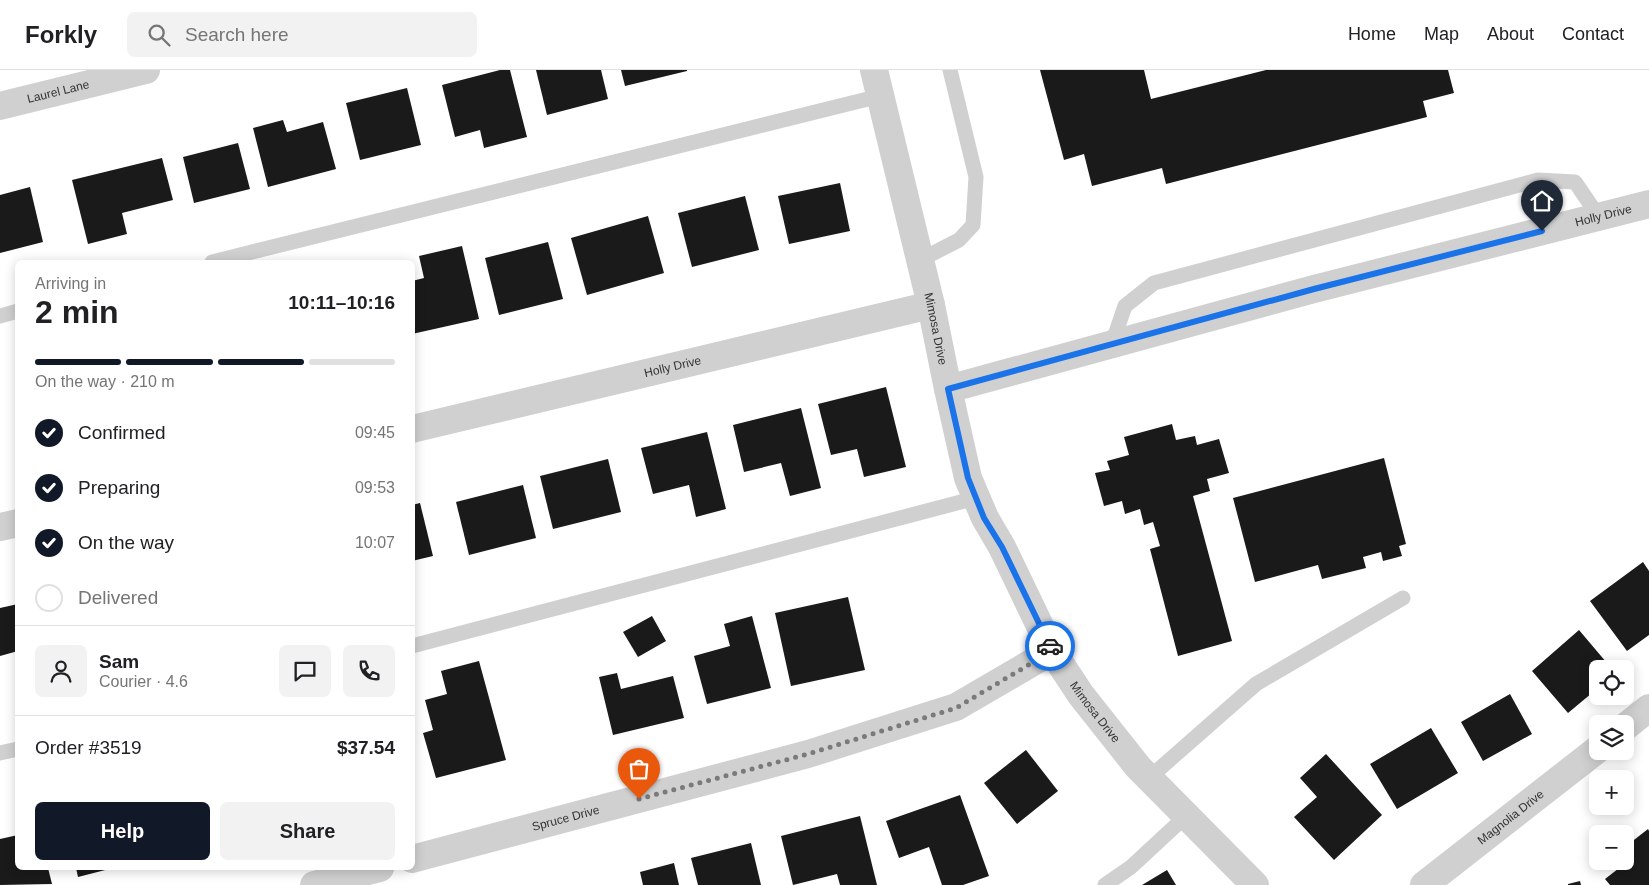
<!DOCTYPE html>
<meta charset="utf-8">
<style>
body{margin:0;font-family:Arial,sans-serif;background:#f2f2f2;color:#202124;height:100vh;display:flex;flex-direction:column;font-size:19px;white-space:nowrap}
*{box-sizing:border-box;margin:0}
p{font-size:16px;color:#757577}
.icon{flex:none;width:28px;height:28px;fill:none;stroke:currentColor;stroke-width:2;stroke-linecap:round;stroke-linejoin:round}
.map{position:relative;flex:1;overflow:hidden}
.side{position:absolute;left:15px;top:190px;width:400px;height:610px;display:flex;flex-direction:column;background:#fff;border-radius:8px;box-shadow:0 2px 12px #0003}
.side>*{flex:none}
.controls{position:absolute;left:1589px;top:590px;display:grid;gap:10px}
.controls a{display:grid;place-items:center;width:45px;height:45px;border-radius:8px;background:#fff;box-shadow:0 2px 12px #0003;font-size:25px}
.pin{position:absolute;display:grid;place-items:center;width:42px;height:42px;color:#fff;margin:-51px -21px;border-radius:50% 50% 50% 0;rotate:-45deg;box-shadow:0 0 5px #0007}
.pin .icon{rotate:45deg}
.courier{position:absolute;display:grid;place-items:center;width:50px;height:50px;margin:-25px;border:4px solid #1a73e8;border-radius:50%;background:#fff;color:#222;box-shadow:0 1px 6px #0007}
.summary em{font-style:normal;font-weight:800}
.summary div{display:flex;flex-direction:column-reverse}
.summary{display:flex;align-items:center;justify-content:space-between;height:85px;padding:0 20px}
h1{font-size:32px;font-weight:800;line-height:38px}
.bar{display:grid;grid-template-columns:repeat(4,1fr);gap:8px 5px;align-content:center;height:60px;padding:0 20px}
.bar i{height:6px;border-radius:4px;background:#e0e0e0}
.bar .active{background:#111827}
.bar p{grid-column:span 4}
.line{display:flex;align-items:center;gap:12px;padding:0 20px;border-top:1px solid #e0e0e0}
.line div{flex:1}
.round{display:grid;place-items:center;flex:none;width:52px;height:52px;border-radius:8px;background:#f2f2f2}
ol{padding:0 20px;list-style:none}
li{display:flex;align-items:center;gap:15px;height:55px}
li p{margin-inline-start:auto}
li .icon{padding:5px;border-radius:50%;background:#111827;color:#fff;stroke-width:4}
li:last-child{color:#757577}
li i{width:28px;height:28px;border:2px solid #e0e0e0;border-radius:50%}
.primary-button{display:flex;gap:10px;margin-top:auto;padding:10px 20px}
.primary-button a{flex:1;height:58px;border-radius:8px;background:#111827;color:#fff;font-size:20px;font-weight:800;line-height:58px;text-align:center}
.primary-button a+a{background:#f2f2f2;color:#202124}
header{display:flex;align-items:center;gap:30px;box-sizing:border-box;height:70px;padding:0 25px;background:#fff;border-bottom:1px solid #e0e0e0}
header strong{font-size:24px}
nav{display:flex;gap:28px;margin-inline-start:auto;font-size:18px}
.search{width:350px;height:45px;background:#f2f2f2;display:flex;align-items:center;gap:12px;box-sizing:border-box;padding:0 18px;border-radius:8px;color:#757577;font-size:19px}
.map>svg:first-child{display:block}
.building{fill:#1a1a1a}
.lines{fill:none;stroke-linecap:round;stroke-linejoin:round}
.service{stroke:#d0d0d0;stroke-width:15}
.minor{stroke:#d0d0d0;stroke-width:28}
.tertiary{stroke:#d0d0d0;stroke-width:28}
.done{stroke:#7a7a7a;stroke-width:5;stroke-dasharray:0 9}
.route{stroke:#1a73e8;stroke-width:6}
.labels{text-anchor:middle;stroke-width:5;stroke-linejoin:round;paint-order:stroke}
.street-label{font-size:12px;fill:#333;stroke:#fff}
</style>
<header>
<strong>Forkly</strong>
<div class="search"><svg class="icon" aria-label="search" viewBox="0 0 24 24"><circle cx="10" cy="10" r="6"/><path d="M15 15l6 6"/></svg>Search here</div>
<nav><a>Home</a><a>Map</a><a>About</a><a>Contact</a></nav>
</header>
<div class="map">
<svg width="1649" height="815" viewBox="0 0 1649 815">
<rect width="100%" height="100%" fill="#fff"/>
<!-- building -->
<g class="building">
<polygon points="500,0 510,0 527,67 484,78 480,60 455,67 442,15"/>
<polygon points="536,0 601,0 608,29 547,45"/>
<polygon points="621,0 687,0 687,1 625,16"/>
<polygon points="1040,0 1144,0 1151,29 1266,0 1448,0 1454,23 1423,31 1427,47 1166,114 1162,98 1092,116 1084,84 1064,90"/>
<polygon points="407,18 421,75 360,90 346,33"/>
<polygon points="283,50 287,62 323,52 336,99 268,117 253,58"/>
<polygon points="238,73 250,119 194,133 183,87"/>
<polygon points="162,88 173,130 122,143 127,164 88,174 72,110"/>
<polygon points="840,113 850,161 789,174 778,126"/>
<polygon points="30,117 43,172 0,183 0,125"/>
<polygon points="745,126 759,180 692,197 678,143"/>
<polygon points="648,146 664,203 587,225 571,168"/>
<polygon points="548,172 563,229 499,245 485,188"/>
<polygon points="462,176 479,249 412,264 412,211 424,208 419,186"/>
<polygon points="886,317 906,397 864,407 857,379 831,385 818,334"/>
<polygon points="801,338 821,418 790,426 781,393 744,402 733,355"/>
<polygon points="1172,354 1176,370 1195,366 1197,375 1219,369 1229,403 1207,409 1210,421 1193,426 1232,571 1178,586 1150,479 1160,476 1153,452 1144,455 1140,439 1125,444 1122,431 1104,436 1095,403 1110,400 1107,391 1129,385 1124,367"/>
<polygon points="707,362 726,439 696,447 689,415 653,424 641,378"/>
<polygon points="1384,388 1406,474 1399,476 1402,486 1383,491 1381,482 1363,487 1366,498 1322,509 1318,495 1255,512 1233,428"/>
<polygon points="608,389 621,442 553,459 540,406"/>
<polygon points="523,415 536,468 469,485 456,432"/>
<polygon points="420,433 433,486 412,491 412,435"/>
<polygon points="1643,492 1649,501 1649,565 1627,581 1590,531"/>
<polygon points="848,527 865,600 791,616 775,543"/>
<polygon points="18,534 18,581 0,586 0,538"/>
<polygon points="652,546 666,571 638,587 623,562"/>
<polygon points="752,546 771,618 707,634 694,586 730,576 724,554"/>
<polygon points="1579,560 1612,599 1598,599 1598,618 1568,643 1532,601"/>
<polygon points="479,591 506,690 436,708 423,663 433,660 425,630 447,624 441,601"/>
<polygon points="617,603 621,619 673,606 684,648 613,665 599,607"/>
<polygon points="1510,624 1532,664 1483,691 1461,652"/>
<polygon points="1431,658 1458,703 1397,739 1370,694"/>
<polygon points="1026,680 1058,721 1017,754 984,713"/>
<polygon points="1326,684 1382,745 1334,790 1294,747 1317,727 1300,708"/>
<polygon points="960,725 989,806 963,815 942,815 929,777 899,788 886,751"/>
<polygon points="860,746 877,815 840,815 837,804 793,815 781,766"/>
<polygon points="1648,759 1649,761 1649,815 1610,815 1605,809 1632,788 1625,777"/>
<polygon points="18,765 18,798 48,798 52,814 0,815 0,769"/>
<polygon points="751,773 761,815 698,815 691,788"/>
<polygon points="674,793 679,815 643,815 640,802"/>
<polygon points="76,798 113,798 78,807"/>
<polygon points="1167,800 1176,815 1142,815"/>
<polygon points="1580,811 1581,815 1568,815 1568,814"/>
</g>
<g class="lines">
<!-- service -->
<g class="service">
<polyline points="920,190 959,170 973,155 976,107 950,0"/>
<polyline points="212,192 880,26"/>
<polyline points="0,246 18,241"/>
<polyline points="1112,274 1125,236 1154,213 1538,110 1575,112 1599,147"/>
<polyline points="412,576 976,428"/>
<polyline points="0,683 18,679"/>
<polyline points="1149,708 1256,614 1403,528"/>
<polyline points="1105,815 1131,797 1186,746"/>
</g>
<!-- minor -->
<g class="minor">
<path id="s1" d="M 0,36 L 146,0"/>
<path id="s2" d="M 948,319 L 1314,219 L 1649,134"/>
<path id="s3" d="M 412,359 L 931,235"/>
<polyline points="0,457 18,453"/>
<polyline points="1625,657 1649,638"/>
<path id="s4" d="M 412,789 L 808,684 L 956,637 L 1052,581"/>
<polyline points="314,815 380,798"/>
<path id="s5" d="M 1424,815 L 1598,679"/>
</g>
<!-- tertiary -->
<path class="tertiary" id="s6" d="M 874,0 L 931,235 L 948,319 L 968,408 L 985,448 L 1002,477 L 1052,581 L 1081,625 L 1138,697 L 1255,815"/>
</g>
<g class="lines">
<!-- done -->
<polyline class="done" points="639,729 808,684 956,638 1052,581 1050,576"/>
<!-- route -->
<polyline class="route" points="1050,576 1002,477 984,448 968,408 948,319 1314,219 1542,161"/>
</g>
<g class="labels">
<!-- street labels -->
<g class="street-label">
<text dy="4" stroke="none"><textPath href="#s1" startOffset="60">Laurel Lane</textPath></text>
<text dy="4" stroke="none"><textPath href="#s2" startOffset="678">Holly Drive</textPath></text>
<text dy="4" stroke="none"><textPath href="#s6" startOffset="266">Mimosa Drive</textPath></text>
<text dy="4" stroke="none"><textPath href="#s3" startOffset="268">Holly Drive</textPath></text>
<text dy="4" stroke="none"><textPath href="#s6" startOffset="686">Mimosa Drive</textPath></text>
<text dy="4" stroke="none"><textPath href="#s5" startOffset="110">Magnolia Drive</textPath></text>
<text dy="4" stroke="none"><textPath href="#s4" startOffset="159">Spruce Drive</textPath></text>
</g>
</g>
</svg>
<div class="controls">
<a><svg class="icon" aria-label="locate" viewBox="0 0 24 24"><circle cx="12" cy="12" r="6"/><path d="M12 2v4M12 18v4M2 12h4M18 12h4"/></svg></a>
<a><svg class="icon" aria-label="layers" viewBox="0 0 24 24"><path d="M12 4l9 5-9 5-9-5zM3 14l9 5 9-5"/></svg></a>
<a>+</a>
<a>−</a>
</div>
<div class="pin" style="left:639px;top:729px;background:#ea580c"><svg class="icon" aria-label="bag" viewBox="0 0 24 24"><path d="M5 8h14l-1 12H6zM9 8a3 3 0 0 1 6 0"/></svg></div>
<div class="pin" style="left:1542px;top:161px;background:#1f2937"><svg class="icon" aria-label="home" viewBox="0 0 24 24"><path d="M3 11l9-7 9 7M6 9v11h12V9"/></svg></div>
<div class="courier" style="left:1050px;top:576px"><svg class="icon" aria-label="car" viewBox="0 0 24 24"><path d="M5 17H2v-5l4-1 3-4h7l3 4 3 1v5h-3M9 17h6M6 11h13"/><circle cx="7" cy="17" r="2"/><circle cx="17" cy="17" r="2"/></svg></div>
<section class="side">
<div class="summary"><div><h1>2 min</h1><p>Arriving in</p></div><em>10:11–10:16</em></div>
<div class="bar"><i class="active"></i><i class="active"></i><i class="active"></i><i></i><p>On the way · 210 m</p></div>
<ol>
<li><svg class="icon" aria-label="check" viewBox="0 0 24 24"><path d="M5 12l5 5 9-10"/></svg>Confirmed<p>09:45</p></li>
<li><svg class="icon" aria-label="check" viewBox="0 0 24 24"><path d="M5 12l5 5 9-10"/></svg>Preparing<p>09:53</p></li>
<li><svg class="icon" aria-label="check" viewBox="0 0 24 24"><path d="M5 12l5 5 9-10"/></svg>On the way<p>10:07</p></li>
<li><i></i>Delivered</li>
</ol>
<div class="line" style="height:90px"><a class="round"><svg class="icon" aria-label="person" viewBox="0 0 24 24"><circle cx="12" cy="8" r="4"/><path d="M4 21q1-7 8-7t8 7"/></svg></a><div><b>Sam</b><p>Courier · 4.6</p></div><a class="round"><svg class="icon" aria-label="chat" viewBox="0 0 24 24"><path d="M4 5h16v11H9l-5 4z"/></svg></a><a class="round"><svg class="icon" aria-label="phone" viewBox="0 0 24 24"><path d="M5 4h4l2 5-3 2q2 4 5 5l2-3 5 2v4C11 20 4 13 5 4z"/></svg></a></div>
<div class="line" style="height:65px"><div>Order #3519</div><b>$37.54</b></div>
<div class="primary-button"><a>Help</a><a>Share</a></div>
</section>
</div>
